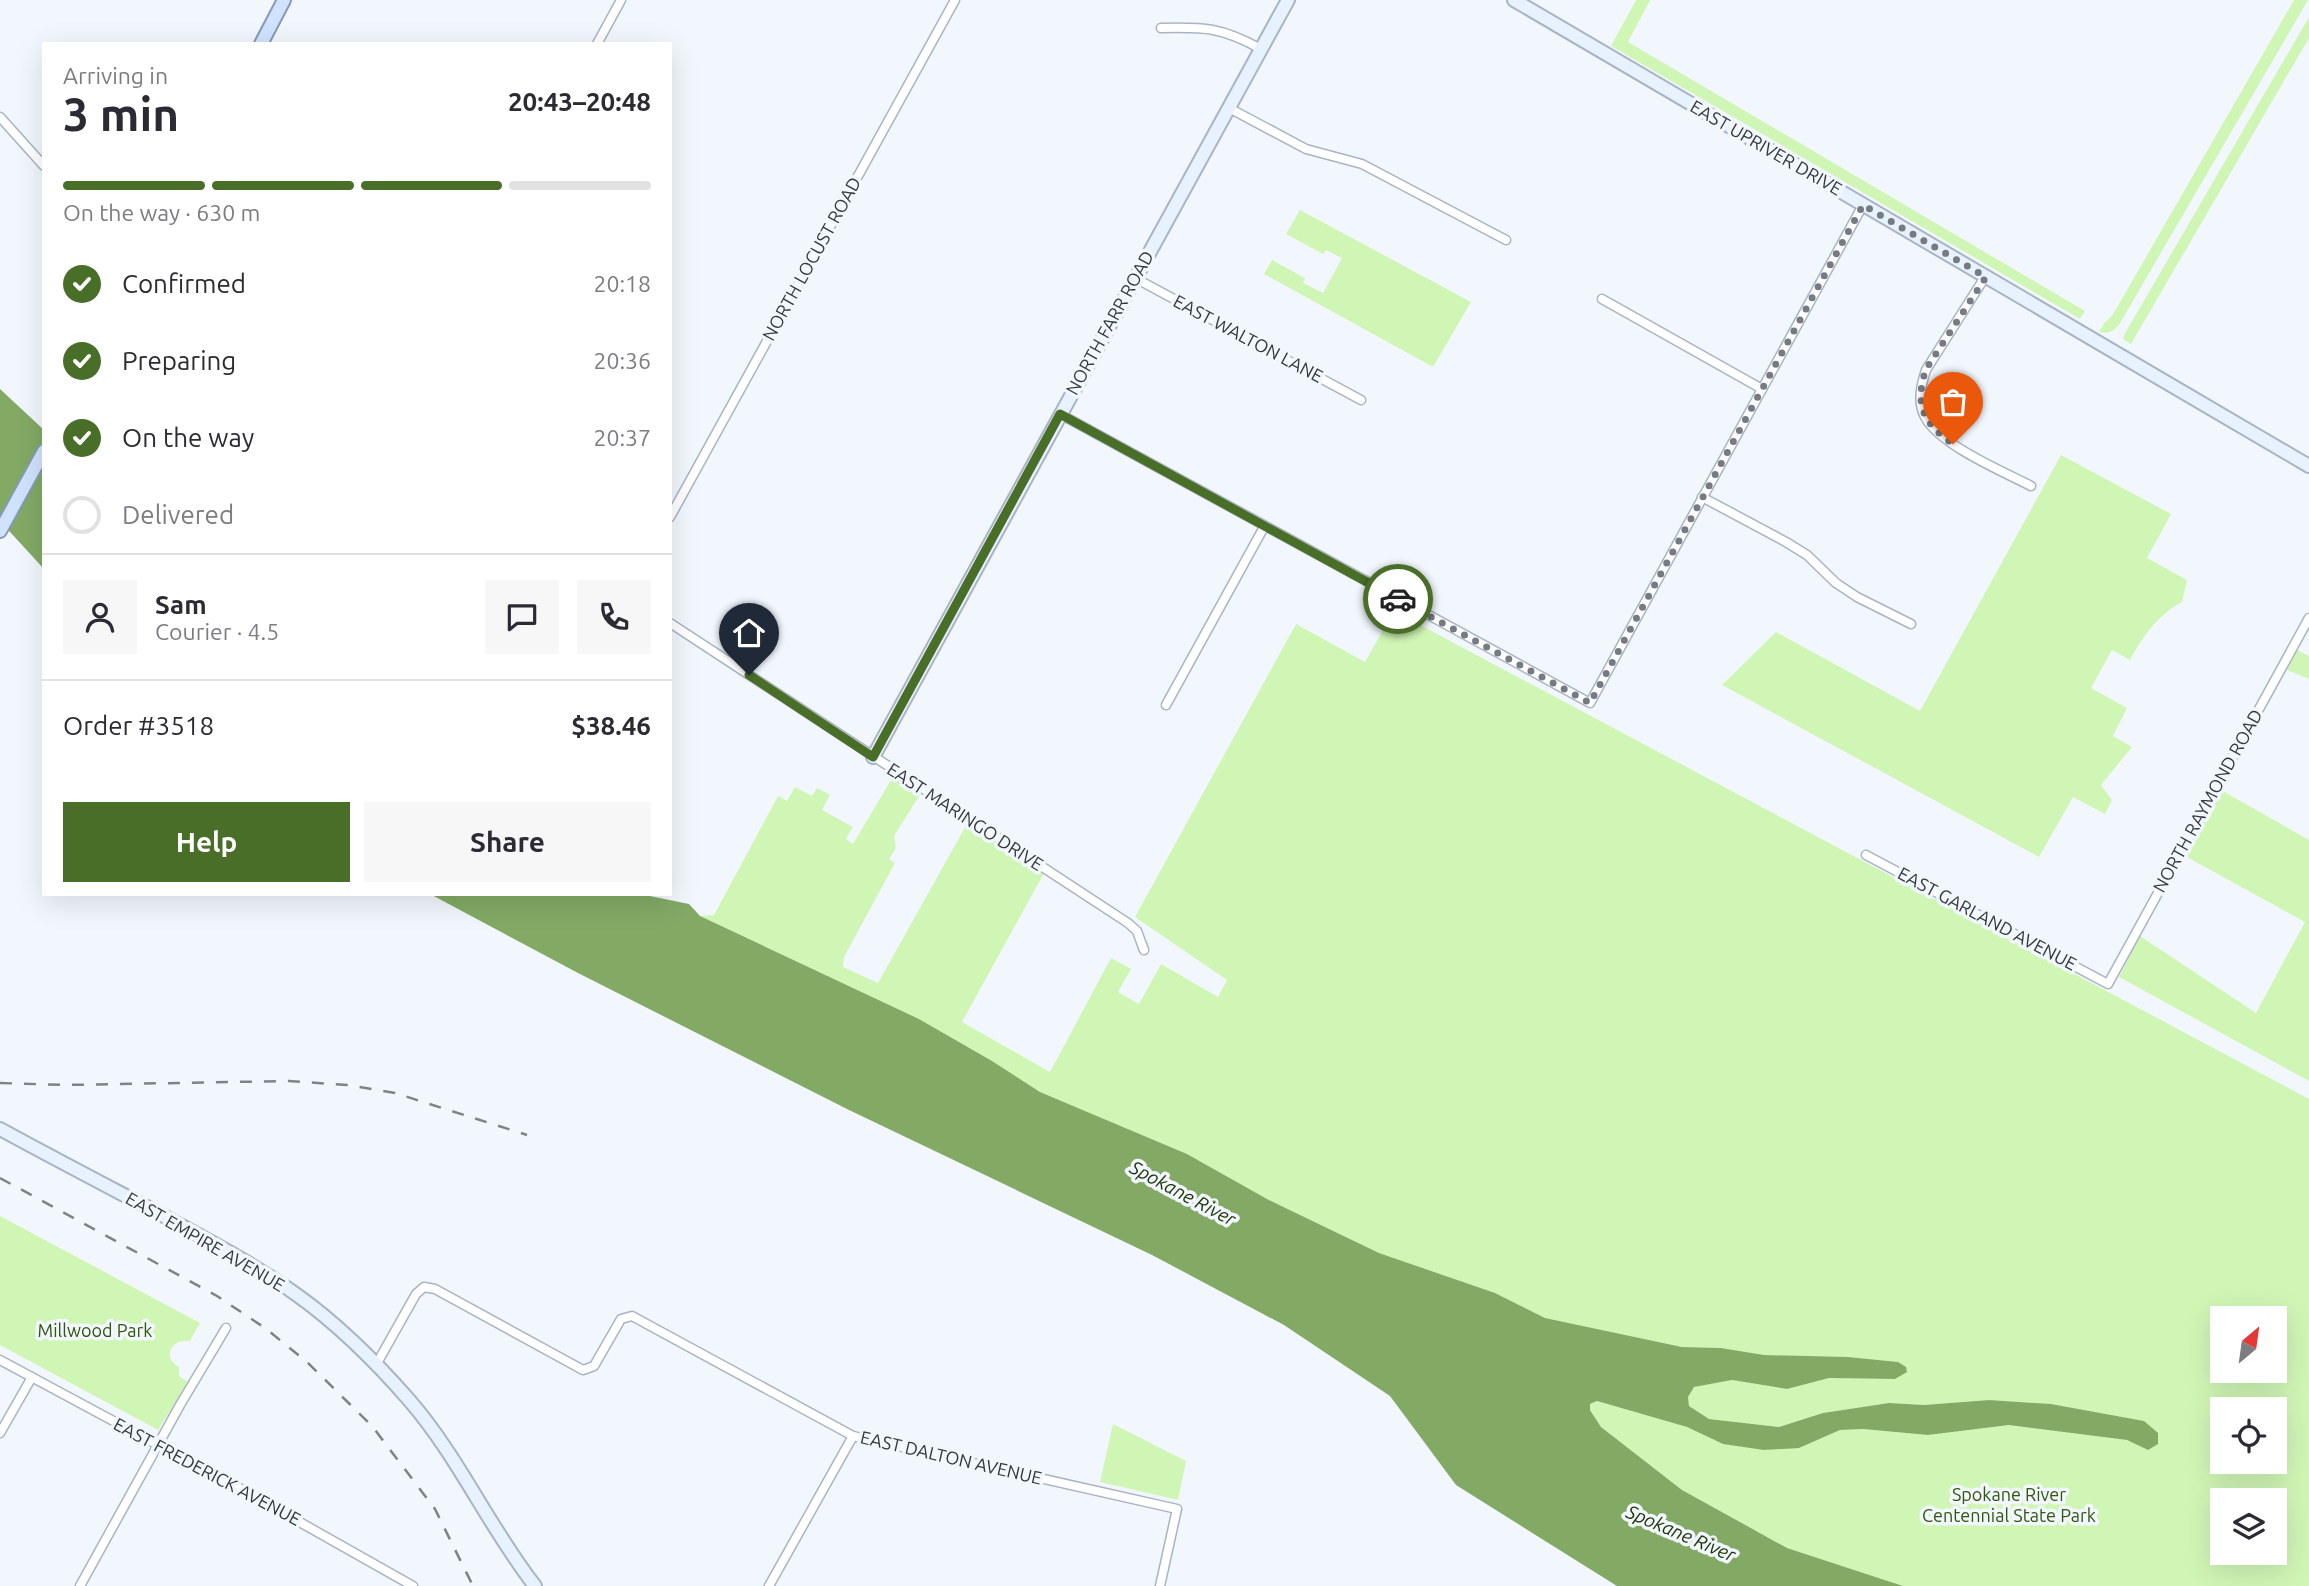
<!DOCTYPE html>
<meta charset="utf-8">
<style>
body{margin:0;font-family:Ubuntu,sans-serif;background:#f7f7f7;color:#2b2b33;height:100vh;display:flex;flex-direction:column;font-size:26px;white-space:nowrap}
*{box-sizing:border-box;margin:0}
p{font-size:23px;color:#7c7c81}
.icon{flex:none;width:38px;height:38px;fill:none;stroke:currentColor;stroke-width:2;stroke-linecap:round;stroke-linejoin:round}
.map{position:relative;flex:1;overflow:hidden}
.drawer{position:absolute;left:42px;top:42px;width:630px;height:854px;display:flex;flex-direction:column;background:#fff;border-radius:0px;box-shadow:0 7px 28px #0002}
.drawer>*{flex:none}
.needle{width:46px;rotate:29deg}
.tools{position:absolute;left:2210px;top:1306px;display:grid;gap:14px}
.tools a{display:grid;place-items:center;width:77px;height:77px;border-radius:0px;background:#fff;box-shadow:0 7px 28px #0002;font-size:35px}
.pin{position:absolute;display:grid;place-items:center;width:60px;height:60px;color:#fff;margin:-72px -30px;border-radius:50% 50% 50% 0;rotate:-45deg;box-shadow:0 0 7px #0007}
.pin .icon{rotate:45deg}
.courier{position:absolute;display:grid;place-items:center;width:70px;height:70px;margin:-35px;border:5px solid #496e28;border-radius:50%;background:#fff;color:#222;box-shadow:0 2px 9px #0007}
.headline em{font-style:normal;font-weight:700}
.headline div{display:flex;flex-direction:column-reverse}
.headline{display:flex;align-items:center;justify-content:space-between;height:119px;padding:0 21px}
h1{font-size:46px;font-weight:700;line-height:52px}
.bar{display:grid;grid-template-columns:repeat(4,1fr);gap:10px 7px;align-content:center;height:84px;padding:0 21px}
.bar i{height:9px;border-radius:5px;background:#e1e1e2}
.bar .active{background:#496e28}
.bar p{grid-column:span 4}
.line{display:flex;align-items:center;gap:18px;padding:0 21px;border-top:2px solid #e1e1e2}
.line div{flex:1}
.round{display:grid;place-items:center;flex:none;width:74px;height:74px;border-radius:0px;background:#f7f7f7}
ol{padding:0 21px;list-style:none}
li{display:flex;align-items:center;gap:21px;height:77px}
li p{margin-inline-start:auto}
li .icon{padding:7px;border-radius:50%;background:#496e28;color:#fff;stroke-width:4}
li:last-child{color:#7c7c81}
li i{width:38px;height:38px;border:4px solid #e1e1e2;border-radius:50%}
.button{display:flex;gap:14px;margin-top:auto;padding:14px 21px}
.button a{flex:1;height:80px;border-radius:0px;background:#496e28;color:#fff;font-size:28px;font-weight:700;line-height:80px;text-align:center}
.button a+a{background:#f7f7f7;color:#2b2b33}
.map>svg:first-child{display:block}
.green{fill:#d0f6b6;fill-rule:evenodd}
.water{fill:#82aa65}
.lines{fill:none;stroke-linecap:round;stroke-linejoin:round}
.street-casing{stroke:#a8b4c5;stroke-width:11}
.secondary-casing{stroke:#a8b4c5;stroke-width:16}
.primary-casing{stroke:#859ab9;stroke-width:16}
.street{stroke:#fff;stroke-width:8}
.secondary{stroke:#e8f1fe;stroke-width:12}
.primary{stroke:#d0e2fd;stroke-width:12}
.rail{stroke:#7e838a;stroke-width:2.5;stroke-dasharray:12 12;stroke-linecap:butt}
.done{stroke:#767b82;stroke-width:7;stroke-dasharray:0 12.6}
.route{stroke:#496e28;stroke-width:9}
.labels{text-anchor:middle;stroke-width:7;stroke-linejoin:round;paint-order:stroke}
.street-label{font-size:18px;fill:#33383f;stroke:#f2f7fe}
.park-label{font-size:18px;fill:#31560b;stroke:#f2f7fe}
.water-label{font-size:19px;font-style:italic;fill:#193200;stroke:#f2f7fe}
</style>
<div class="map">
<svg width="2309" height="1586" viewBox="0 0 2309 1586">
<rect width="100%" height="100%" fill="#f2f7fe"/>
<!-- green -->
<g class="green">
<polygon points="1636,0 1650,0 1628,42 2085,311 2080,319 1611,46"/>
<path d="M 2294,0 L 2308,0 L 2119,325 C 2112,332 2109,334 2099,332 L 2104,323 L 2112,316 Z"/>
<polygon points="2309,17 2309,38 2131,344 2123,339 2124,335"/>
<polygon points="1300,210 1471,302 1433,367 1264,274 1272,260 1305,278 1303,283 1323,293 1342,258 1326,250 1323,254 1286,234"/>
<path d="M 2061,455 L 2171,514 L 2147,558 L 2187,580 L 2182,602 C 2158,615 2143,636 2130,660 L 2112,650 L 2091,688 L 2127,708 L 2113,736 L 2132,747 L 2101,785 L 2112,800 L 2105,814 L 2073,797 L 2039,857 L 1722,685 L 1776,632 L 1920,711 Z"/>
<path d="M 1394,611 L 2309,1099 L 2309,1586 L 1903,1586 L 1787,1548 L 1682,1490 L 1601,1427 L 1590,1410 L 1590,1404 L 1597,1401 L 1687,1427 L 1723,1444 L 1799,1448 L 1840,1430 L 1863,1429 L 1928,1435 L 2009,1425 L 2127,1440 L 2148,1450 L 2143,1421 L 2051,1404 L 1989,1400 L 1924,1405 L 1889,1403 L 1823,1413 L 1779,1427 L 1709,1419 L 1689,1406 L 1688,1397 L 1694,1387 L 1732,1380 L 1787,1389 L 1829,1378 L 1895,1379 L 1898,1362 L 1848,1357 L 1764,1355 L 1721,1348 L 1682,1347 L 1545,1318 L 1495,1293 L 1379,1253 L 1267,1199 L 1187,1154 L 1040,1092 L 992,1061 L 919,1019 L 700,916 L 714,915 L 778,796 L 787,801 L 795,787 L 812,796 L 817,788 L 830,795 L 822,810 L 853,827 L 846,839 L 853,844 L 894,775 L 921,793 L 894,836 L 896,848 L 889,859 L 895,863 L 844,957 L 843,967 L 878,983 L 968,822 L 1044,873 L 962,1022 L 1050,1072 L 1111,958 L 1131,969 L 1118,992 L 1139,1004 L 1161,964 L 1218,997 L 1227,980 L 1135,917 L 1296,624 L 1365,662 ZM 2222,1318 L 2275,1318 L 2275,1370 L 2222,1370 ZM 2222,1409 L 2275,1409 L 2275,1461 L 2222,1461 ZM 2222,1500 L 2275,1500 L 2275,1552 L 2222,1552 Z"/>
<polygon points="2297,650 2309,656 2309,679 2287,670"/>
<polygon points="2221,790 2309,840 2309,1081 2119,977 2140,936 2256,1013 2305,922 2185,856"/>
<path d="M 0,1216 L 200,1323 L 190,1341 C 172,1338 161,1357 179,1367 L 179,1376 L 188,1382 L 158,1430 L 0,1345 Z"/>
<polygon points="1113,1424 1186,1461 1178,1500 1100,1482"/>
</g>
<!-- water -->
<g class="water">
<polygon points="0,389 44,430 44,569 0,521"/>
<polygon points="430,894 640,894 689,904 700,916 919,1019 992,1061 1040,1092 1187,1154 1267,1199 1379,1253 1495,1293 1545,1318 1682,1347 1721,1348 1764,1355 1848,1357 1898,1362 1906,1367 1907,1372 1895,1379 1829,1378 1787,1389 1732,1380 1694,1387 1688,1397 1689,1406 1709,1419 1779,1427 1823,1413 1889,1403 1924,1405 1989,1400 2051,1404 2144,1421 2158,1433 2158,1444 2148,1450 2127,1440 2009,1425 1928,1435 1863,1429 1840,1430 1799,1448 1764,1450 1723,1444 1687,1427 1597,1401 1590,1404 1590,1410 1601,1427 1682,1490 1787,1548 1903,1586 1617,1586 1456,1485 1390,1396 1284,1325 1152,1255 849,1110 578,973"/>
</g>
<g class="lines">
<!-- street casing -->
<g class="street-casing">
<g id="street">
<path d="M 1161,28 C 1205,27 1221,27 1261,49"/>
<polyline points="597,44 621,0"/>
<polyline points="1229,108 1306,149 1362,164 1506,240"/>
<polyline points="0,117 44,166"/>
<path d="M 1985,277 L 1926,370 C 1921,385 1917,402 1925,417 C 1940,445 2002,471 2031,486"/>
<polyline points="1135,278 1361,400"/>
<polyline points="1602,299 1762,389"/>
<polyline points="1060,414 1590,703 1863,205"/>
<polyline points="1702,497 1786,542 1807,555 1836,583 1857,597 1911,624"/>
<polyline points="670,517 955,0"/>
<polyline points="670,623 1128,923 1137,931 1144,950"/>
<polyline points="1166,705 1264,527"/>
<polyline points="1866,855 2108,984 2309,618"/>
<polyline points="0,1360 158,1445 195,1463 413,1586"/>
<polyline points="376,1365 416,1294 424,1287 435,1289 583,1370 594,1366 621,1319 632,1316 853,1436 1177,1509 1160,1586"/>
<polyline points="0,1433 32,1377"/>
<polyline points="80,1586 180,1405 226,1328"/>
<polyline points="769,1586 853,1436"/>
</g>
</g>
<!-- secondary casing -->
<g class="secondary-casing">
<g id="secondary">
<polyline points="1514,0 2309,466"/>
<polyline points="873,757 1288,0"/>
<path d="M 0,1129 C 53,1158 107,1186 160,1214 C 207,1240 254,1264 297,1295 C 339,1325 376,1362 410,1401 C 459,1458 489,1527 535,1586"/>
</g>
</g>
<!-- primary casing -->
<g class="primary-casing">
<g id="primary">
<polyline points="261,44 284,0"/>
<polyline points="0,531 44,451"/>
</g>
</g>
<!-- street -->
<use href="#street" class="street"/>
<!-- secondary -->
<use href="#secondary" class="secondary"/>
<!-- primary -->
<use href="#primary" class="primary"/>
<!-- rail -->
<g class="rail">
<polyline points="0,1083 64,1085 289,1081 347,1085 395,1093 527,1135"/>
<polyline points="0,1178 217,1296 265,1328 307,1362 372,1426 435,1509 473,1586"/>
</g>
</g>
<g class="lines">
<!-- done -->
<path class="done" d="M 1398,599 L 1590,703 L 1863,205 L 1986,277 L 1926,369 C 1914,405 1923,423 1953,444"/>
<!-- route -->
<polyline class="route" points="749,675 873,757 1060,414 1398,599"/>
</g>
<g class="labels">
<!-- street labels -->
<g class="street-label">
<text transform="translate(1766 148) rotate(30)" y="6">EAST UPRIVER DRIVE</text>
<text transform="translate(812 259) rotate(-61)" y="6">NORTH LOCUST ROAD</text>
<text transform="translate(1110 323) rotate(-61)" y="6">NORTH FARR ROAD</text>
<text transform="translate(1248 339) rotate(28)" y="6">EAST WALTON LANE</text>
<text transform="translate(2208 801) rotate(-61)" y="6">NORTH RAYMOND ROAD</text>
<text transform="translate(965 817) rotate(33)" y="6">EAST MARINGO DRIVE</text>
<text transform="translate(1987 919) rotate(28)" y="6">EAST GARLAND AVENUE</text>
<text transform="translate(205 1242) rotate(30)" y="6">EAST EMPIRE AVENUE</text>
<text transform="translate(951 1458) rotate(13)" y="6">EAST DALTON AVENUE</text>
<text transform="translate(207 1472) rotate(28)" y="6">EAST FREDERICK AVENUE</text>
</g>
<!-- park labels -->
<g class="park-label">
<text x="95" y="1337">Millwood Park</text>
<text x="2009" y="1501">Spokane River<tspan x="2009" dy="21">Centennial State Park</tspan></text>
</g>
<!-- water labels -->
<g class="water-label">
<text transform="translate(1183 1193) rotate(28)" y="7">Spokane River</text>
<text transform="translate(1681 1533) rotate(23)" y="7">Spokane River</text>
</g>
</g>
</svg>
<div class="tools">
<a><svg class="needle" viewBox="-14 -14 28 28"><path d="M0-13l5 13h-10z" fill="#e53935"/><path d="M0 13l5-13h-10z" fill="#7c7c81"/></svg></a>
<a><svg class="icon" aria-label="locate" viewBox="0 0 24 24"><circle cx="12" cy="12" r="6"/><path d="M12 2v4M12 18v4M2 12h4M18 12h4"/></svg></a>
<a><svg class="icon" aria-label="layers" viewBox="0 0 24 24"><path d="M12 4l9 5-9 5-9-5zM3 14l9 5 9-5"/></svg></a>
</div>
<div class="pin" style="left:1953px;top:444px;background:#ea580c"><svg class="icon" aria-label="bag" viewBox="0 0 24 24"><path d="M5 8h14l-1 12H6zM9 8a3 3 0 0 1 6 0"/></svg></div>
<div class="pin" style="left:749px;top:675px;background:#1f2937"><svg class="icon" aria-label="home" viewBox="0 0 24 24"><path d="M3 11l9-7 9 7M6 9v11h12V9"/></svg></div>
<div class="courier" style="left:1398px;top:599px"><svg class="icon" aria-label="car" viewBox="0 0 24 24"><path d="M5 17H2v-5l4-1 3-4h7l3 4 3 1v5h-3M9 17h6M6 11h13"/><circle cx="7" cy="17" r="2"/><circle cx="17" cy="17" r="2"/></svg></div>
<section class="drawer">
<div class="headline"><div><h1>3 min</h1><p>Arriving in</p></div><em>20:43–20:48</em></div>
<div class="bar"><i class="active"></i><i class="active"></i><i class="active"></i><i></i><p>On the way · 630 m</p></div>
<ol>
<li><svg class="icon" aria-label="check" viewBox="0 0 24 24"><path d="M5 12l5 5 9-10"/></svg>Confirmed<p>20:18</p></li>
<li><svg class="icon" aria-label="check" viewBox="0 0 24 24"><path d="M5 12l5 5 9-10"/></svg>Preparing<p>20:36</p></li>
<li><svg class="icon" aria-label="check" viewBox="0 0 24 24"><path d="M5 12l5 5 9-10"/></svg>On the way<p>20:37</p></li>
<li><i></i>Delivered</li>
</ol>
<div class="line" style="height:126px"><a class="round"><svg class="icon" aria-label="person" viewBox="0 0 24 24"><circle cx="12" cy="8" r="4"/><path d="M4 21q1-7 8-7t8 7"/></svg></a><div><b>Sam</b><p>Courier · 4.5</p></div><a class="round"><svg class="icon" aria-label="chat" viewBox="0 0 24 24"><path d="M4 5h16v11H9l-5 4z"/></svg></a><a class="round"><svg class="icon" aria-label="phone" viewBox="0 0 24 24"><path d="M5 4h4l2 5-3 2q2 4 5 5l2-3 5 2v4C11 20 4 13 5 4z"/></svg></a></div>
<div class="line" style="height:91px"><div>Order #3518</div><b>$38.46</b></div>
<div class="button"><a>Help</a><a>Share</a></div>
</section>
</div>
